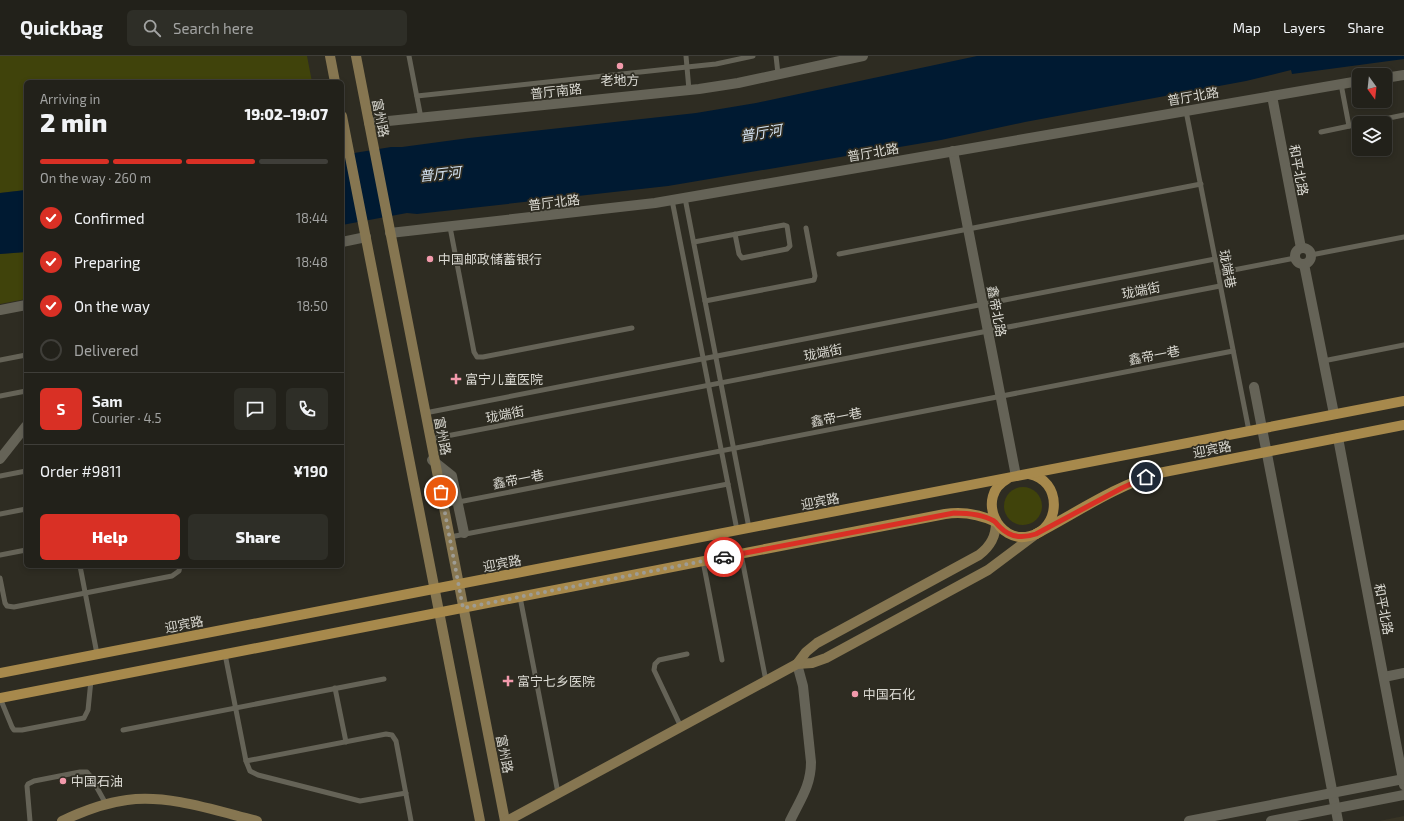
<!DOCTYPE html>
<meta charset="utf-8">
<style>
body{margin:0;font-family:"Exo 2","Noto Sans SC",sans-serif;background:#2e2e27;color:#f1f3f6;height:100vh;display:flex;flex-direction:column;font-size:15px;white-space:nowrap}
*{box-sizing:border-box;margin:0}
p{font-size:13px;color:#a2a3a2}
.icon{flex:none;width:22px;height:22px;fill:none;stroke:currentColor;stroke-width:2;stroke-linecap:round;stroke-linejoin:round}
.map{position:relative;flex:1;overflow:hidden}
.panel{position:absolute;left:24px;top:24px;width:320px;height:488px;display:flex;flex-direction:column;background:#22211a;border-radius:6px;box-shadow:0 2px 6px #0003,0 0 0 1px #3f3e39}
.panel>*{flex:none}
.needle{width:26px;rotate:165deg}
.fabs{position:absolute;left:1352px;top:12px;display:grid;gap:8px}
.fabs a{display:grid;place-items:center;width:40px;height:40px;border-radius:6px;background:#22211a;box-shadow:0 2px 6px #0003,0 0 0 1px #3f3e39;font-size:20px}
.pin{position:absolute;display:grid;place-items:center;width:34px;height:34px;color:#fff;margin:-17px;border:2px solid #fff;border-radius:50%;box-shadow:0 1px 4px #0007}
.courier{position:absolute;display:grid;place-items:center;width:40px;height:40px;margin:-20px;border:3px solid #d93025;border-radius:50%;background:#fff;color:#222;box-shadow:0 1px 5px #0007}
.head em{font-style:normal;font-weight:800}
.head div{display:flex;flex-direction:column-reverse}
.head{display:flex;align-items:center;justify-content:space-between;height:68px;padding:0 16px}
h1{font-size:26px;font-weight:800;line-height:30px}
.bar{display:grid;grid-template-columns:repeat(4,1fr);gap:6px 4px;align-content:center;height:48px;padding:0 16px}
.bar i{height:5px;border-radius:3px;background:#3f3e39}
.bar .current{background:#d93025}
.bar p{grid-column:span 4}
.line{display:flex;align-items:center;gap:10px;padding:0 16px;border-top:1px solid #3f3e39}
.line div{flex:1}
.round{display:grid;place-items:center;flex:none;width:42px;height:42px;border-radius:6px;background:#2e2e27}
ol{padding:0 16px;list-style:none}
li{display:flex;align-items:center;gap:12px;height:44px}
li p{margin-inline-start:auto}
li .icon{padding:4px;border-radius:50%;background:#d93025;color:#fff;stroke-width:4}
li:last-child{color:#a2a3a2}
li i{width:22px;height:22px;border:2px solid #3f3e39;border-radius:50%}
.button{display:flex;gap:8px;margin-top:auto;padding:8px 16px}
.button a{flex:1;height:46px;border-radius:6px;background:#d93025;color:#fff;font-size:16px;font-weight:800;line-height:46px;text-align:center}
.button a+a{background:#2e2e27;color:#f1f3f6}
header{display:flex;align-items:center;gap:24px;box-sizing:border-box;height:56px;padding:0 20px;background:#22211a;border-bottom:1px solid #3f3e39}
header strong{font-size:19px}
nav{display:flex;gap:22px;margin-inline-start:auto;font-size:14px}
.search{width:280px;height:36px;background:#2e2e27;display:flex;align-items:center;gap:10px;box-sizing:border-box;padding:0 14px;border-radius:6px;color:#a2a3a2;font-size:15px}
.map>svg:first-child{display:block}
.built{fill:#383425}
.green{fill:#40430b}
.water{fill:#001a32}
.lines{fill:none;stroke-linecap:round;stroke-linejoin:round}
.service{stroke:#656357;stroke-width:5}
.minor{stroke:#656357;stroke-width:10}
.tertiary{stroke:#656357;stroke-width:10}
.secondary{stroke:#867651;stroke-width:10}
.primary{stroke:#a7894c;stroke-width:10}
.done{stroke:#9e9c94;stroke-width:4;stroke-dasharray:0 7.2}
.route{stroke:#d93025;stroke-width:5}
.poi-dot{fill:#f39aac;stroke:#2e2c22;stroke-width:1.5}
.labels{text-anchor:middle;stroke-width:3.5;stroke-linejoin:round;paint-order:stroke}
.poi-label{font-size:13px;fill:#dad9d2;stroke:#2e2c22;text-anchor:start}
.street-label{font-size:13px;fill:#dad9d2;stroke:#2e2c22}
.water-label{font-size:14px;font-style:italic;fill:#d6e5f4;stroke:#2e2c22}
</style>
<header>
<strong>Quickbag</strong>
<div class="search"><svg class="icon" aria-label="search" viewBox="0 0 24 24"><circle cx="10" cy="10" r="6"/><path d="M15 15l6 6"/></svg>Search here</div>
<nav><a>Map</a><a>Layers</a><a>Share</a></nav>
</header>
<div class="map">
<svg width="1404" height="765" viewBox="0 0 1404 765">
<rect width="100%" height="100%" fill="#2e2c22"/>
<!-- built -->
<polygon class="built" points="1404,760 1404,765 1379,765"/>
<!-- green -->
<g class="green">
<polygon points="0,0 307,0 312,26 26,26 26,134 0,137"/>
<polygon points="26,196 26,243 0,248 0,198"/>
<circle cx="1023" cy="450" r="19"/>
</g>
<!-- water -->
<g class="water">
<polygon points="977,0 1404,0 1404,3 1292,18 1291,14 1246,25 1025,66 941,84 668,130 417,158 407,157 342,169 342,99 391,91 402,91 469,82 696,57 756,47"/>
<polygon points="26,134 26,196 0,198 0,137"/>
</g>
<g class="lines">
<!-- service -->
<g class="service">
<polyline points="409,0 421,62"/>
<polyline points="686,0 689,34"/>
<polyline points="776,0 778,18"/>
<polyline points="1341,28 1349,70"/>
<polyline points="417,40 687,11 716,8 753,0"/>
<polyline points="1186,55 1249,375"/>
<polyline points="1365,67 1404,59"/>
<polyline points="1321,76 1359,68"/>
<polyline points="685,142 749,472"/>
<polyline points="672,144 737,474"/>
<polyline points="450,171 474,296 477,301 483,301 632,272"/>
<polyline points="694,186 784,169 787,170 790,190 787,193 742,202 739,198 735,178"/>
<polyline points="839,198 1201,128"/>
<polyline points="1311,199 1404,181"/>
<polyline points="1218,217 1295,202"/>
<polyline points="705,245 814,224 815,220 806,172"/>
<polyline points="0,304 26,299"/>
<polyline points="1323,305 1404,289"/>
<polyline points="0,340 26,335"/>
<polyline points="425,357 1215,203"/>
<polyline points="431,383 1220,230"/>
<polyline points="0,420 26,415"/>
<polyline points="443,449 1233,295"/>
<polyline points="0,458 26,453"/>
<polyline points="450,481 728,428"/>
<polyline points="741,498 766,625"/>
<polyline points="0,499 26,494"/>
<polyline points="703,505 722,604"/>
<polyline points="80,510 97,598"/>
<polyline points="0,522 5,547 7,550 14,551 172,520 179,515 180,510"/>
<polyline points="520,541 558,737"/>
<polyline points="225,598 246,705 250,715 258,719 360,745 406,737"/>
<polyline points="335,632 346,686"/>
<polyline points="0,642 12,671 14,674 22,674 84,662 88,654 91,624"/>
<polyline points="681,671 654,614 655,608 659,604 687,598"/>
<polyline points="123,674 384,623"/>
<polyline points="246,705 386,678 392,679 396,685 411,765"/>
<polyline points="30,765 27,730 28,728 34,725 80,716 87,716 91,721 106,748"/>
</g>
<!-- minor -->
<g class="minor">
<polyline points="1385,22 1404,19"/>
<polyline points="1272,40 1301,192"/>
<polyline points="953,95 1016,420"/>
<polyline points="390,177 655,147 1359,25"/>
<circle cx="1303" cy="200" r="8"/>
<polyline points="1304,208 1334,358"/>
<polyline points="0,403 26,370"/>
<polyline points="432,404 452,420 464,477"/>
<polyline points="1384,621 1404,617"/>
<path d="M 790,765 C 800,744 811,730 811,706 L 803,630 L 797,608"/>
</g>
<!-- tertiary -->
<g class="tertiary">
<polyline points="369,67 699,33 738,27 863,0"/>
<polyline points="342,186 366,181"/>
<polyline points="0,254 26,249"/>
<polyline points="1254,331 1338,765"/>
<polyline points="1338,382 1404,729"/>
<polyline points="1189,765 1404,723"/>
<polyline points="1271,765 1404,739"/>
</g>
<!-- secondary -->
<g class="secondary">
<polyline points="330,0 335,26"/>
<polyline points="356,0 505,765"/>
<polyline points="342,60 480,765"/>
<polyline points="797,608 812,607 826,602 988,514 1036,478"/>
<path d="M 62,765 C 83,755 104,747 127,744 C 168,738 217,755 257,765"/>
<path d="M 507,765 L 797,608 L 806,596 L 817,587 L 979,499 C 991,490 996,480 996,466"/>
</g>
<!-- primary -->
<g class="primary">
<path d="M 1007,423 C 976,440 997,489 1030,480 C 1062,472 1062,424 1029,418"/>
<path d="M 1036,478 C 1076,457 1115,430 1159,417 L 1404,369"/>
<polyline points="0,617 1404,345"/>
<path d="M 0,642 L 945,458 C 963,455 979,458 996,466"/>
</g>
</g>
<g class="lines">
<!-- done -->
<polyline class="done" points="441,436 463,552 724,501"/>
<!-- route -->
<path class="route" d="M 724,501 L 954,457 C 968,457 982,458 994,465 C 997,467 998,470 1001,472 C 1011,482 1024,482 1036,478 L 1122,432 L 1146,421"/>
</g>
<!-- markers -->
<g class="poi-dot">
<circle cx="620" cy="10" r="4"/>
<circle cx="430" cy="203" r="4"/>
<path d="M454 317h4v4h4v4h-4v4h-4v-4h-4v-4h4z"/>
<path d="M506 619h4v4h4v4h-4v4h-4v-4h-4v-4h4z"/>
<circle cx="855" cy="638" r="4"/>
<circle cx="63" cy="725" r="4"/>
</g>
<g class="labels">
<!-- poi labels -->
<g class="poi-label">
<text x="620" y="29" text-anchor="middle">老地方</text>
<text x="438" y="208">中国邮政储蓄银行</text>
<text x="465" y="328">富宁儿童医院</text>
<text x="517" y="630">富宁七乡医院</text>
<text x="863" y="643">中国石化</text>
<text x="71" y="730">中国石油</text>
</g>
<!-- street labels -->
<g class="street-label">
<text transform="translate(556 35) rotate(-6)" y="5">普厅南路</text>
<text transform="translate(1193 40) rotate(-10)" y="5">普厅北路</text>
<text transform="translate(381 62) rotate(79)" y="5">富州路</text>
<text transform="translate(873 96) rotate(-10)" y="5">普厅北路</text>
<text transform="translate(1299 114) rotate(79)" y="5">和平北路</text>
<text transform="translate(554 146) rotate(-7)" y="5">普厅北路</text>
<text transform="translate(1228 213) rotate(79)" y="5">珑端巷</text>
<text transform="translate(1141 234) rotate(-11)" y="5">珑端街</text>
<text transform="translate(997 255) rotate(79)" y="5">鑫帝北路</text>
<text transform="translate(823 296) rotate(-11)" y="5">珑端街</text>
<text transform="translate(1154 299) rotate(-11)" y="5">鑫帝一巷</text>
<text transform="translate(505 358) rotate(-11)" y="5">珑端街</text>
<text transform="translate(836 361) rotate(-11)" y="5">鑫帝一巷</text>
<text transform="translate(443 380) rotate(79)" y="5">富州路</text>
<text transform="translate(1212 393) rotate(-11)" y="5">迎宾路</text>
<text transform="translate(518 423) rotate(-11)" y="5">鑫帝一巷</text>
<text transform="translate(820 445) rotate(-11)" y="5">迎宾路</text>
<text transform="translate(502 507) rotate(-11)" y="5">迎宾路</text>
<text transform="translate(1384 553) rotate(79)" y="5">和平北路</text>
<text transform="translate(184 568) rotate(-11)" y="5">迎宾路</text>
<text transform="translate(505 698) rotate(79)" y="5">富州路</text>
</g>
<!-- water labels -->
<g class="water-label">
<text transform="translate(761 77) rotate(-9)" y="5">普厅河</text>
<text transform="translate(440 118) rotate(-6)" y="5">普厅河</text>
</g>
</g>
</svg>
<div class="fabs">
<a><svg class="needle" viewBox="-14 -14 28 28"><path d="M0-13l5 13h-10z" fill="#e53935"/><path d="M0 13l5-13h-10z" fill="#a2a3a2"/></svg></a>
<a><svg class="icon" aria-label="layers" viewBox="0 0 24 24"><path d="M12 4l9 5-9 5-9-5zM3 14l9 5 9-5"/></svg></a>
</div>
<div class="pin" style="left:441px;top:436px;background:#ea580c"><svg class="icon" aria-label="bag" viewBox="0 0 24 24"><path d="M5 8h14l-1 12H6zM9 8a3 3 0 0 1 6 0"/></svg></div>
<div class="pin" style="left:1146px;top:421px;background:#1f2937"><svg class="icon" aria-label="home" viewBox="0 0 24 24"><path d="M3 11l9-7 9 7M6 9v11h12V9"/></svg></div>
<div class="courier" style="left:724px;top:501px"><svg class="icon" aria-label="car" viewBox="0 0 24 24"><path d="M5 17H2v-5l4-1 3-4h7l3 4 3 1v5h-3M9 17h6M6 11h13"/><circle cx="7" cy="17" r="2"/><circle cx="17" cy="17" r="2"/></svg></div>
<section class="panel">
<div class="head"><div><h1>2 min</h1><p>Arriving in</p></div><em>19:02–19:07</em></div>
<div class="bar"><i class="current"></i><i class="current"></i><i class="current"></i><i></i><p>On the way · 260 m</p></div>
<ol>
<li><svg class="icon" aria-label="check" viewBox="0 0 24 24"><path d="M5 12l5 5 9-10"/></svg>Confirmed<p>18:44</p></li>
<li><svg class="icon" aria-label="check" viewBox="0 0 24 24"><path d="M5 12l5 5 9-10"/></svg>Preparing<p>18:48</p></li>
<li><svg class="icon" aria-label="check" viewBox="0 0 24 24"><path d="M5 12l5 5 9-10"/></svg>On the way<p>18:50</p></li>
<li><i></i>Delivered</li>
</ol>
<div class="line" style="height:72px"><b class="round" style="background:#d93025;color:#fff">S</b><div><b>Sam</b><p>Courier · 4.5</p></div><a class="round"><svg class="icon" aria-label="chat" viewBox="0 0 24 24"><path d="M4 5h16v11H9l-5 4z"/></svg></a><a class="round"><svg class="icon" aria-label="phone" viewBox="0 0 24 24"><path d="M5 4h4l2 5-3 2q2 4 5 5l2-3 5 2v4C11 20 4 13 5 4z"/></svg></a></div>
<div class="line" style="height:52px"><div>Order #9811</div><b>¥190</b></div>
<div class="button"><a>Help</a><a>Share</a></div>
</section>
</div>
